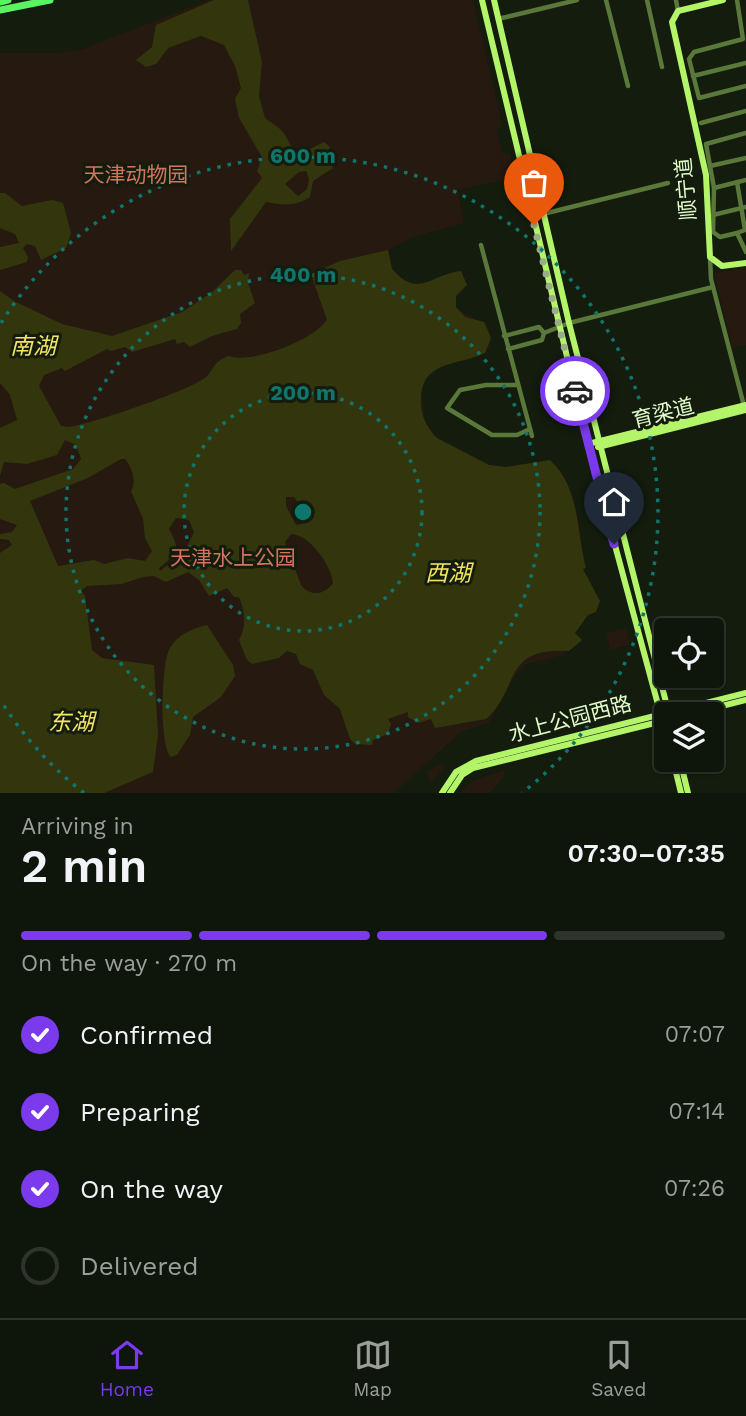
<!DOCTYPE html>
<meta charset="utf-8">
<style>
body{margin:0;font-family:"Work Sans","Noto Sans SC",sans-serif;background:#171e13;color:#f1f3f6;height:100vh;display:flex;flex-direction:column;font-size:26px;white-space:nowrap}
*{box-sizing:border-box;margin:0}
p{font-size:23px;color:#9b9f9c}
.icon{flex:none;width:38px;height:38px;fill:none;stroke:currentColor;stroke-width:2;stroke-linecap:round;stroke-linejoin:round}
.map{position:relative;height:793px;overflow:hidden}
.panel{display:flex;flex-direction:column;background:#0e150a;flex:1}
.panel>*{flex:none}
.tools{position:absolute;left:654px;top:618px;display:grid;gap:14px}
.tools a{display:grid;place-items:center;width:70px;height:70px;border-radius:7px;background:#0e150a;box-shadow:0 2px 5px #0004,0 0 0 2px #2e342b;font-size:35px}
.pin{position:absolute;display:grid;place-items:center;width:60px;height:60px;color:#fff;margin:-72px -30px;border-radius:50% 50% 50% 0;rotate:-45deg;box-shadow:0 0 7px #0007}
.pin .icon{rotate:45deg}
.courier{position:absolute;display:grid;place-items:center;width:70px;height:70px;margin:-35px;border:5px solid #7c3aed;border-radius:50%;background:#fff;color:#222;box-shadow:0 2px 9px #0007}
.overview em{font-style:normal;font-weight:600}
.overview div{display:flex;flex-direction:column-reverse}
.overview{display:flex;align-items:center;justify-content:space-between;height:119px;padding:0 21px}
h1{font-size:46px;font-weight:600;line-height:52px}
.bar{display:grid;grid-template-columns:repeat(4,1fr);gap:10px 7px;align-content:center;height:84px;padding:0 21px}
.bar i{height:9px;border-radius:5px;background:#2e342b}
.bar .on{background:#7c3aed}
.bar p{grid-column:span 4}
ol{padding:0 21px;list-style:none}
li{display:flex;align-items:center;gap:21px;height:77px}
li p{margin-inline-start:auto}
li .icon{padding:7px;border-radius:50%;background:#7c3aed;color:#fff;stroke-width:4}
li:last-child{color:#9b9f9c}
li i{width:38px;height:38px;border:4px solid #2e342b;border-radius:50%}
.tabs{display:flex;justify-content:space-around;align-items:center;height:98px;border-top:2px solid #2e342b;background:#0e150a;font-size:19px;color:#9b9f9c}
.tabs a{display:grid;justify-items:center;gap:4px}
.tabs .on{color:#7c3aed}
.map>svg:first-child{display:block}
.green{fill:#251910}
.water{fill:#33360c;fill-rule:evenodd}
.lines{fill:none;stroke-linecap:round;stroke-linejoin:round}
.street{stroke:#5b783b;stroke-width:4.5}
.secondary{stroke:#b4f469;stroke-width:6}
.primary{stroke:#5af364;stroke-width:7}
.done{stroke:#99ad88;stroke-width:7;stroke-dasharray:0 12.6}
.route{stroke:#7c3aed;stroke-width:9}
.ring{fill:none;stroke:#0f766e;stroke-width:3.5;stroke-dasharray:3.5 7}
.labels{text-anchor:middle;stroke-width:6;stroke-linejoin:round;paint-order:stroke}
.park-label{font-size:21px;fill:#d5745e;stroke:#131c0d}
.street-label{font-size:21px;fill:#e1fbcb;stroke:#131c0d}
.water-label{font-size:23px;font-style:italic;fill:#f4e561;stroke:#131c0d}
.centre{fill:#0f766e;stroke:#131c0d;stroke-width:3.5}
.ring-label{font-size:21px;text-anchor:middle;font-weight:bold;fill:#0f766e;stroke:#131c0d;stroke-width:6;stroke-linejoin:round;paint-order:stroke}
</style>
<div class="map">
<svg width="746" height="793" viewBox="0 0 746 793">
<rect width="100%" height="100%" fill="#131c0d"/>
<!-- green -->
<g class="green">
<path d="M 208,0 L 473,0 L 503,127 L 496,129 L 503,154 L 510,154 L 516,177 L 458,190 L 464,223 L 413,237 L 389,250 C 394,301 428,282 461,271 L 467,285 L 456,296 L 456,307 C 466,317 491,321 491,336 C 491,340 489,343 490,347 L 476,357 L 439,366 L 430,372 L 421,388 L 425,421 L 437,438 L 489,465 L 506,467 L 550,460 C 580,488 576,529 586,568 L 583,569 L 600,601 L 596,612 L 588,615 L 575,633 L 582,640 L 560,656 L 526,664 L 517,673 L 489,723 L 462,731 L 394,793 L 0,793 L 0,53 L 59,53 L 83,49 Z"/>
<polygon points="746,267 746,345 732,348 714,273"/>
<polygon points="626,628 630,645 610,650 606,633"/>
<polygon points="442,763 445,767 431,783 426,772"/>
<polygon points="504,770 505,776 489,793 461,793 470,782"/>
</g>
<!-- water -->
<g class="water">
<path d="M 214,0 L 248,0 L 262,62 L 259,96 L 265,118 C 270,122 279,127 283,132 C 290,142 290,149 302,153 L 324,142 L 330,147 L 326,155 L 333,168 L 313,181 L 310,197 C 295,207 283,205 266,202 L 231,251 L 230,219 L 262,178 L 257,171 L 262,157 L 239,118 L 235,99 L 241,88 L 235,66 L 224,45 L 201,36 L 168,48 L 156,64 L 146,67 L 136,60 L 152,47 L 156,25 ZM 306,171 L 309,179 L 307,189 L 298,196 L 285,184 L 299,172 Z"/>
<polygon points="0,193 5,193 22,206 52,200 63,203 71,233 66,248 41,260 35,246 27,244 23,248 28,257 27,262 0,270 0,247 19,243 15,234 0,228"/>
<path d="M 388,250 L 392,269 C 419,299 429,275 461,271 L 467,285 L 456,296 L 456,307 L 465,317 L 484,322 L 491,338 L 485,353 C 458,366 422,360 421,399 C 420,414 426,427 437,438 L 489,465 L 506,467 L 550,460 C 580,488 576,529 586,568 L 583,569 L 600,601 L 596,612 L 588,615 L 575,633 L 582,640 L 569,651 C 501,647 521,688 486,719 L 435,728 L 431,719 L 418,723 L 408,717 L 408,712 L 388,719 L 391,724 L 388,734 L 373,740 L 372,745 L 355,744 L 350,739 L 340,709 L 324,695 L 313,670 L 300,664 L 296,654 L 287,651 L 279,658 L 252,664 L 247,660 L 239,640 C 247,626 245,612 239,597 L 234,597 L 227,588 L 209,596 L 199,580 L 188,572 L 166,582 L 154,576 L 143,577 L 122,584 L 87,586 L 81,591 L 85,596 L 92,650 L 102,658 L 154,665 L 158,735 L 153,772 L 104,793 L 0,793 L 0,553 L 12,545 L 9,540 L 0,539 L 0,534 L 12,532 L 17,525 L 0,519 L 0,484 L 4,483 L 15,489 L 73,469 L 81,459 L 76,445 L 65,440 L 57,455 L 27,464 L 4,462 L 0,476 L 0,428 L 17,420 L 10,395 L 0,383 L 0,291 L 14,301 L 62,324 L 112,336 L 182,312 L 211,293 L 235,270 L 241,270 L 244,275 L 249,273 L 248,283 L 255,303 L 240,314 L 241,323 L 237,329 L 212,336 L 190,347 L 184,342 L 177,344 L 175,339 L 132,352 L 125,347 L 111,351 L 107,349 L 65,371 L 62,368 L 44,375 L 39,386 L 61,426 L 69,427 C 94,423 185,392 205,378 C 215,370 210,364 228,356 C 252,364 312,341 327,320 L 311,274 L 340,261 ZM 121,459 L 125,459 C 132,467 137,482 131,491 L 143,519 L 145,538 L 152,551 L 145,561 L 128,558 L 104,564 L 94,560 L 58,566 L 30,501 L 88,478 ZM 286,497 L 294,497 L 304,511 L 302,524 L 296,525 L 286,506 ZM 176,518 L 189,520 L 194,532 L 184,553 L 160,571 L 159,568 C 178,552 181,551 169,529 ZM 291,534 C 309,534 332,566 333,583 C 325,595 310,597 301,585 L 285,542 Z"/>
<path d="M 207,625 L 233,665 L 235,676 L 221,697 L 193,717 L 190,735 L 177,755 L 171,757 C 159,745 161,663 170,648 C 177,635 193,628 207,625 Z"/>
</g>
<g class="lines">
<!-- street -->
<g class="street">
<polyline points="606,0 628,86"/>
<polyline points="647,0 662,67"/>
<polyline points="676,0 678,11"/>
<polyline points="737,0 743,39 694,52 689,59 699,98 746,86"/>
<polyline points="498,19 577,0"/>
<polyline points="693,76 746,63"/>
<polyline points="701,123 746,111"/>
<polyline points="746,133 706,144 714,188 713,232 720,237 737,233 746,252"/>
<polyline points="710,166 746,158"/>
<polyline points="737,182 745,230 737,233"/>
<polyline points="714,188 746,180"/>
<polyline points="543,214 668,183"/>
<polyline points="713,215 746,207"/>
<polyline points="481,245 532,436"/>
<polyline points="710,258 711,279 744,406"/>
<polyline points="504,336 539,327 544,333"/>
<polyline points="508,349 542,340 544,333 569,323 713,287"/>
<polyline points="518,385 486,385 460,390 447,408 492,435 517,435 530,429"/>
</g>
<!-- secondary -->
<g class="secondary">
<polyline points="482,0 589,449 667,738"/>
<polyline points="494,0 569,323 669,714"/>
<polyline points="723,0 678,11 672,22 706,175 710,257 722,266 746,263"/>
<polyline points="588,444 746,405"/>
<polyline points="598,447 746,410"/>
<polyline points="690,714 746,700"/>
<polyline points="673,760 681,793"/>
<polyline points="680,760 688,793"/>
<polyline points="442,793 456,772 476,761 746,693"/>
<polyline points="450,793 462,775 473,768 667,720"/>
</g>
<!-- primary -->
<g class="primary">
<polyline points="0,2 8,0"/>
<polyline points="0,10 50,0"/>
</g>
</g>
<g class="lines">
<!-- done -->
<polyline class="done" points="534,225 575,391"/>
<!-- route -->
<polyline class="route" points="575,391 614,544"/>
</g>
<!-- distance rings -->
<g class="ring">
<circle cx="303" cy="512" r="119"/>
<circle cx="303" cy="512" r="237"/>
<path d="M84 793A356 356 0 0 1 1 701M1 323A356 356 0 1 1 522 793"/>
</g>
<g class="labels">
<!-- park labels -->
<g class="park-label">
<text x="136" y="182">天津动物园</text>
<text x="233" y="565">天津水上公园</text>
</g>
<!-- street labels -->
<g class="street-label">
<text transform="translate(686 189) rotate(-95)" y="7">顺宁道</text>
<text transform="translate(663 413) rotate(-14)" y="7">育梁道</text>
<text transform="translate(570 719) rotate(-15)" y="7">水上公园西路</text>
</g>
<!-- water labels -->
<g class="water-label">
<text x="33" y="354">南湖</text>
<text x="448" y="581">西湖</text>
<text x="71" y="730">东湖</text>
</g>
</g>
<circle cx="303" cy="512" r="10" class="centre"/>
<g class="ring-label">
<text x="303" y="163">600 m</text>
<text x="303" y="282">400 m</text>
<text x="303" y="400">200 m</text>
</g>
</svg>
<div class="tools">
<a><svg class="icon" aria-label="locate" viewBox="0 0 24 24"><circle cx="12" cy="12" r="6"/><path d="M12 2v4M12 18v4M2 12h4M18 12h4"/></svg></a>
<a><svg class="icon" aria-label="layers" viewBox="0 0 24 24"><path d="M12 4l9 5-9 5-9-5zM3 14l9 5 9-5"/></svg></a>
</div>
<div class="pin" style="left:534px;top:225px;background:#ea580c"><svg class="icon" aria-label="bag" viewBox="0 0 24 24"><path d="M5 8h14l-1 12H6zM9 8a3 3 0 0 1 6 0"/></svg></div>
<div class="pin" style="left:614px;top:544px;background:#1f2937"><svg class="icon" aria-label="home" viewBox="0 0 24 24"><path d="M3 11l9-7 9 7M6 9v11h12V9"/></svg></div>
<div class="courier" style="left:575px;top:391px"><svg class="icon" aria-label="car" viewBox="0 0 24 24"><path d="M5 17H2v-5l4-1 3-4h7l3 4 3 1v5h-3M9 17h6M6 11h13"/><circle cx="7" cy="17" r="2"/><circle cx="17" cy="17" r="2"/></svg></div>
</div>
<section class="panel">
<div class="overview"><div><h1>2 min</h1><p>Arriving in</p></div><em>07:30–07:35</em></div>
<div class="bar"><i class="on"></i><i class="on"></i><i class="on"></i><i></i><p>On the way · 270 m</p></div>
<ol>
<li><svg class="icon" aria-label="check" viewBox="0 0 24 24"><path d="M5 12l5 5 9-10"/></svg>Confirmed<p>07:07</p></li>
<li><svg class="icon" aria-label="check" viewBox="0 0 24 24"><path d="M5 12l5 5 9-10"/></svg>Preparing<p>07:14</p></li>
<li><svg class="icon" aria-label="check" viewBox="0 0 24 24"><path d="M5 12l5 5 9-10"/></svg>On the way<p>07:26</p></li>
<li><i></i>Delivered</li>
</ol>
</section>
<nav class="tabs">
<a class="on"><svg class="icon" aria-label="home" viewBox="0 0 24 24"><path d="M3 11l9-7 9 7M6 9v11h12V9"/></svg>Home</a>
<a><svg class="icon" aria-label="map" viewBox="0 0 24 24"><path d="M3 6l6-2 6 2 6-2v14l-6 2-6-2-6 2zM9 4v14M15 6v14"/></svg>Map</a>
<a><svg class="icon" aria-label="saved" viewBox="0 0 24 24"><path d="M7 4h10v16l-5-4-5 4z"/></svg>Saved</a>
</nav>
